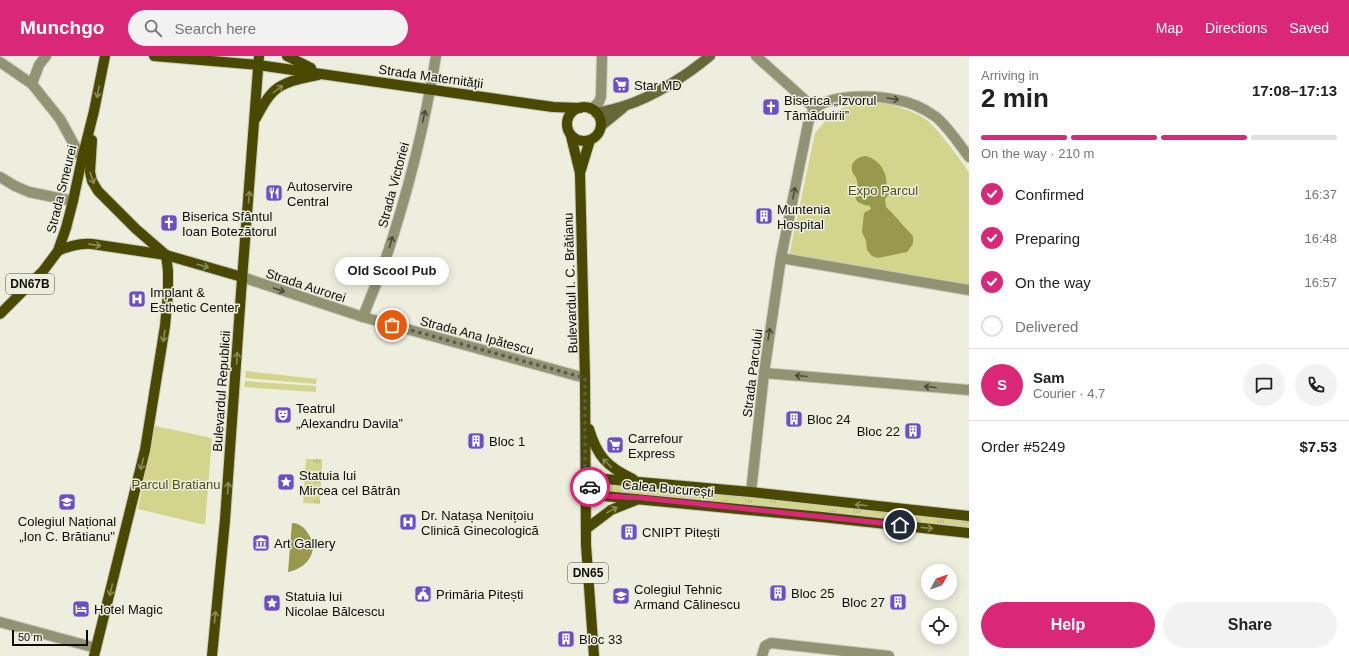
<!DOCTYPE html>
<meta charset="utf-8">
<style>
body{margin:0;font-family:Helvetica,sans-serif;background:#f2f2f2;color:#222;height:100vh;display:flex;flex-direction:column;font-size:15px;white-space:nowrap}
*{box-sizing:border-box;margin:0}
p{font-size:13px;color:#767676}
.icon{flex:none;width:22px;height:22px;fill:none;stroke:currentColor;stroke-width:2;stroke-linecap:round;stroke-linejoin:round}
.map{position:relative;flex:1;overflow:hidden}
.side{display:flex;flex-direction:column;background:#fff;width:380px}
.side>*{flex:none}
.needle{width:26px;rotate:50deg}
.controls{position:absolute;left:921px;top:508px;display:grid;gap:8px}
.controls a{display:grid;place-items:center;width:36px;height:36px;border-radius:50%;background:#fff;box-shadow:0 2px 10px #0003;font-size:20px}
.scale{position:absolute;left:12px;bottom:10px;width:76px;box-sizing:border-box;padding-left:4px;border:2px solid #0e0e09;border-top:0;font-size:11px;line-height:14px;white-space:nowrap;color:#0e0e09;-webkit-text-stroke:3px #edeede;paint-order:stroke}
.pin{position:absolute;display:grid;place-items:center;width:34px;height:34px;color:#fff;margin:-17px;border:2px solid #fff;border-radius:50%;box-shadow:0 1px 4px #0007}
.courier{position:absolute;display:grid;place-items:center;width:40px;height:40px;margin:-20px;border:3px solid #db2777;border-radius:50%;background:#fff;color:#222;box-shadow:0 1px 5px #0007}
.bubble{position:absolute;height:28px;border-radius:14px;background:#fff;box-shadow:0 2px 10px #0003;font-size:13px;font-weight:700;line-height:28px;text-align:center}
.overview em{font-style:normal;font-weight:700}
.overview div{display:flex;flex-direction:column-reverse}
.overview{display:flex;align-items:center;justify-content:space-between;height:68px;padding:0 12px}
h1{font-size:26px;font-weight:700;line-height:30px}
.bar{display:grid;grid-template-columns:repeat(4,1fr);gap:6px 4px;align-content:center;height:48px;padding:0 12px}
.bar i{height:5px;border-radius:3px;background:#e0e0e0}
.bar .selected{background:#db2777}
.bar p{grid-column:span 4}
.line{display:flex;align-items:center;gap:10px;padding:0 12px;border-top:1px solid #e0e0e0}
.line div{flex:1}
.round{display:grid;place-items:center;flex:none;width:42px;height:42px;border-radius:21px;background:#f2f2f2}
ol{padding:0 12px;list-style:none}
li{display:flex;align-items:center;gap:12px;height:44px}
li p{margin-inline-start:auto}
li .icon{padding:4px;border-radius:50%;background:#db2777;color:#fff;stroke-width:4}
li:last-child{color:#767676}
li i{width:22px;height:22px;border:2px solid #e0e0e0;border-radius:50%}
.cta{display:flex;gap:8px;margin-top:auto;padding:8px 12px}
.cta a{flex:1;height:46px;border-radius:24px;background:#db2777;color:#fff;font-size:16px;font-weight:700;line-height:46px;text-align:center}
.cta a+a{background:#f2f2f2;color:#222}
header{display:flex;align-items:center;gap:24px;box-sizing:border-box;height:56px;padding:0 20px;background:#db2777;color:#fff}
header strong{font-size:19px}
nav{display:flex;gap:22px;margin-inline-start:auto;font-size:14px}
.search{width:280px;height:36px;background:#f2f2f2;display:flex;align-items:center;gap:10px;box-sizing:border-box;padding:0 14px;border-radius:22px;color:#767676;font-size:15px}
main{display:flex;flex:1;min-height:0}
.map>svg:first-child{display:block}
.grass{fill:url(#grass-tufts)}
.park{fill:#d3d58c}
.water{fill:#98994c}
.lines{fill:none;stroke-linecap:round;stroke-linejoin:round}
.street-casing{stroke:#c9cabc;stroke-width:12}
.secondary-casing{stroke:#c9cabc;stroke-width:12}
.primary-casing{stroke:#c9cabc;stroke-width:12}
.street{stroke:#919373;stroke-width:10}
.secondary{stroke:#676838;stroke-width:10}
.primary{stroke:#494901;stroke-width:10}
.oneway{stroke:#8b8b59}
.oneway2{stroke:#494a39}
.done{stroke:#5c5c54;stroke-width:4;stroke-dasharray:0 7.2}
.route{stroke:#db2777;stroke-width:5}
.labels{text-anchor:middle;stroke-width:3;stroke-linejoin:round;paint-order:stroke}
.shield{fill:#edeede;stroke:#515149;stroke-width:1}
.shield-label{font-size:12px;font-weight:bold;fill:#0e0e09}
.street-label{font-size:13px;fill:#0e0e09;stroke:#edeede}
.poi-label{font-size:13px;fill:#0e0e09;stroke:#edeede;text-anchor:start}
.park-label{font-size:13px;fill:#505016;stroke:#edeede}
</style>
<header>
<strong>Munchgo</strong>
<div class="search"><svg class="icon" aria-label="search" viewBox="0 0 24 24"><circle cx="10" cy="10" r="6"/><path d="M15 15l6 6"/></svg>Search here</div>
<nav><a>Map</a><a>Directions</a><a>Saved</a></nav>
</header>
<main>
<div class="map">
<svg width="969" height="600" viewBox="0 0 969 600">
<defs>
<pattern id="grass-tufts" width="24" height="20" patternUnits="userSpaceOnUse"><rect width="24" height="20" fill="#d3d58c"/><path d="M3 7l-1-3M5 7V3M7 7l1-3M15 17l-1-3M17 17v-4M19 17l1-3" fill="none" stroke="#b4b677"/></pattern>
</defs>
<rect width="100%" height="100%" fill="#edeede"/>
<!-- grass -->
<g class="grass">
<polygon points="306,403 322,403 322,415 305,415"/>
<polygon points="305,418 321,419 321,431 304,431"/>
<polygon points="605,423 969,460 969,477 604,440 585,428"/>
<polygon points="304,435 320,436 320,448 303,447"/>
</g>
<!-- park -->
<g class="park">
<path d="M 871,45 C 887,47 917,55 929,66 C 941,77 956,98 966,112 L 969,117 L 969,230 L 789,200 L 815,77 L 829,61 L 842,52 L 857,48 Z"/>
<polygon points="246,315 317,323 316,328 245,322"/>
<polygon points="245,325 316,330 316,336 244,331"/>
<polygon points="155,370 212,382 205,469 138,453"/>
</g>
<!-- water -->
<g class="water">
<path d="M 865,100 C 876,102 884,111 886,122 C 887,128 886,132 889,138 L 885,143 L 886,151 C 896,160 903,170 913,180 L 913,188 L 907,196 L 878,202 L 872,200 L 867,194 L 866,185 L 862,176 L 864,157 L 871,153 L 870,150 C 846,146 860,137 857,125 C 857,121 852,118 852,114 C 850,106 858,101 865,100 Z"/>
<path d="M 292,467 C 295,467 299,468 301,470 C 305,472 307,476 309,479 C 320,497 305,513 288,516 Z"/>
</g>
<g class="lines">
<!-- street casing -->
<g class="street-casing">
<g id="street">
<polyline points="756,0 815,53"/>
<polyline points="0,6 32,28 60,63 82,103"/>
<polyline points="32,28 39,9 46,0"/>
<polyline points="591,53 599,46 601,40 602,0"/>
<polyline points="0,121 15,130 29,136 73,145"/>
<polyline points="781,202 969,234"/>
<polyline points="242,221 363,261 585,322"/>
<path d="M 363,261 C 370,242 379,222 386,202 C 408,136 425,68 436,0"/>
<polyline points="764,317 969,334"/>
<path d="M 751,436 L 764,317 L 781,202 L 808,68 C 809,63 811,58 814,54 C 829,37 877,39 897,44 C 910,46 925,53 936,61 C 949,72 959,88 969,101"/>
<polyline points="0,566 96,592"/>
<polyline points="762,600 765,590 771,587 889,600"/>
</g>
</g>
<!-- secondary casing -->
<g class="secondary-casing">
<g id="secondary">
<path d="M 596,57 C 605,55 615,53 624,50 C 653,41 686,20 710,0"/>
<polyline points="601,70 623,52"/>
</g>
</g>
<!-- primary casing -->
<g class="primary-casing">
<g id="primary">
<polyline points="154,0 258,9 553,51 580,52"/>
<polyline points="287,0 311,12"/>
<circle cx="584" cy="68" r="17"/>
<path d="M 256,62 C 261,53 266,42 274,35 C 285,25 303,22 318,19"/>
<polyline points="571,80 580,117 585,322 586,489 594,600"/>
<polyline points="92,84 90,116 92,125 98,135 136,173 166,199"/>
<polyline points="580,117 590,84"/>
<path d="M 58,195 C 69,190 79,187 92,188 L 166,199 L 242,221"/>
<polyline points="0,258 43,215 58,195 66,172 73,145 82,103 94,55 105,0"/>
<path d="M 589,373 C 597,400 607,411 633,423"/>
<polyline points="585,428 604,440 822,461 969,477"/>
<polyline points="585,428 605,423 751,436 969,460"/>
<polyline points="586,473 611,454 636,444"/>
<polyline points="94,600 145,394 165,270 168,237 168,215 166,199"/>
<polyline points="212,600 225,464 241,237 259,0"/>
</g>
</g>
<!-- street -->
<use href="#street" class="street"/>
<!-- secondary -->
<use href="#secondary" class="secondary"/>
<!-- primary -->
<use href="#primary" class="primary"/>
</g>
<!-- one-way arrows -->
<defs><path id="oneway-shaft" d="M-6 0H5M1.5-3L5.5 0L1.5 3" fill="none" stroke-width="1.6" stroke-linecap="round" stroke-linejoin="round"/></defs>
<g class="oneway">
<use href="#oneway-shaft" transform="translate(278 33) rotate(-36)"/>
<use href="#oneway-shaft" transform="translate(98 36) rotate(101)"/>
<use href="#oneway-shaft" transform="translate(92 122) rotate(72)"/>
<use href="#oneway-shaft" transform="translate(249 141) rotate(-85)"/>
<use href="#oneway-shaft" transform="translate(95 189) rotate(8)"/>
<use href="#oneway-shaft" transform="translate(203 210) rotate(16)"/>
<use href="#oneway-shaft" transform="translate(164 280) rotate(99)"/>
<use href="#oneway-shaft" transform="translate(237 302) rotate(-87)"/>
<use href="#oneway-shaft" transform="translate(607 407) rotate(-136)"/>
<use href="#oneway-shaft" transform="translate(142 408) rotate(104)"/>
<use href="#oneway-shaft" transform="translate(228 432) rotate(-86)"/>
<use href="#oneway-shaft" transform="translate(861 449) rotate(-173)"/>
<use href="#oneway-shaft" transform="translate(612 454) rotate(-29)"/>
<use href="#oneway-shaft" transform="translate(927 472) rotate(6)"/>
<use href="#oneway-shaft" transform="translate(111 534) rotate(104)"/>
<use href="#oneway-shaft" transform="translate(215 561) rotate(-84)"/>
</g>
<g class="oneway2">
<use href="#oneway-shaft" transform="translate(893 43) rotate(9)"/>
<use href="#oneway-shaft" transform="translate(424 60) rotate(-77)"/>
<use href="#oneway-shaft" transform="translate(794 137) rotate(-79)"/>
<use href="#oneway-shaft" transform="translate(391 186) rotate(-73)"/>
<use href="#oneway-shaft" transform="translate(279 234) rotate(19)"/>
<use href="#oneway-shaft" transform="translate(769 278) rotate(-81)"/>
<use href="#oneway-shaft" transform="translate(801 320) rotate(-175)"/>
<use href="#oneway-shaft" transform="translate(930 331) rotate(-175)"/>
</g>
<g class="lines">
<!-- done -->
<polyline class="done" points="392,269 585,322 585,428 590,431"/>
<!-- route -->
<polyline class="route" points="590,431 604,440 642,442 900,469"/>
</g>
<!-- icons -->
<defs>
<g id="supermarket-square" transform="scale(0.9)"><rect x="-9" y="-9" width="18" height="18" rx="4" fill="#6b4ec8" stroke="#edeede"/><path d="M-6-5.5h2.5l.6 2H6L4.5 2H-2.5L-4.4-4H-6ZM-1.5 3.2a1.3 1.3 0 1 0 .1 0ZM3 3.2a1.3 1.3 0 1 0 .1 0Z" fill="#fff"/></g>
<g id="church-square" transform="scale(0.9)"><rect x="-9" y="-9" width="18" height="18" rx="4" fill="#6b4ec8" stroke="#edeede"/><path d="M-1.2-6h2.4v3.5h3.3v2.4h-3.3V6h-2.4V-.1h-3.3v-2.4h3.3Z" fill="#fff"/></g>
<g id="restaurant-square" transform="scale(0.9)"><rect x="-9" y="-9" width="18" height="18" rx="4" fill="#6b4ec8" stroke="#edeede"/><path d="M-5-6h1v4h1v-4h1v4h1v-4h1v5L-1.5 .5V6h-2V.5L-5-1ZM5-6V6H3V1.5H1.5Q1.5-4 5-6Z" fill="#fff"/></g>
<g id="building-square" transform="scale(0.9)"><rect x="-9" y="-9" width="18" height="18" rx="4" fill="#6b4ec8" stroke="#edeede"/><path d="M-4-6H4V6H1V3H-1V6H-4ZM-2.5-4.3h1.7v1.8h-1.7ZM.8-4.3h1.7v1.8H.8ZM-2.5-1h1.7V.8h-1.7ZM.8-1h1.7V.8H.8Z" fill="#fff"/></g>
<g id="hospital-square" transform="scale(0.9)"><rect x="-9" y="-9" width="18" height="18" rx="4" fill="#6b4ec8" stroke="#edeede"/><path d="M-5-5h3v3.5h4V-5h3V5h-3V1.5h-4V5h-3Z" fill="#fff"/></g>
<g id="theatre-square" transform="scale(0.9)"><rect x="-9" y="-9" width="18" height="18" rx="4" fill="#6b4ec8" stroke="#edeede"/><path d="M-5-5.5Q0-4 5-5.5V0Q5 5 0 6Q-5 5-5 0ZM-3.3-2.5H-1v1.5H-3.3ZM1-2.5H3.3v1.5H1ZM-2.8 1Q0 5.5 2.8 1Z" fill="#fff"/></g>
<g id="sight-square" transform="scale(0.9)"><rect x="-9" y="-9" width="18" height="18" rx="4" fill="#6b4ec8" stroke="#edeede"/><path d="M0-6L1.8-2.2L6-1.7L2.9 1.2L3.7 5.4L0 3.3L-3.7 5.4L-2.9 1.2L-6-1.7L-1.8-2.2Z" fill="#fff"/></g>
<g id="school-square" transform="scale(0.9)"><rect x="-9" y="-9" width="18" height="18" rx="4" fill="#6b4ec8" stroke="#edeede"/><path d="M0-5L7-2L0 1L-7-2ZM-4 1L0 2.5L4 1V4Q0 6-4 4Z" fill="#fff"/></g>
<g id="museum-square" transform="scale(0.9)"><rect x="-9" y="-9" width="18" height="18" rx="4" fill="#6b4ec8" stroke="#edeede"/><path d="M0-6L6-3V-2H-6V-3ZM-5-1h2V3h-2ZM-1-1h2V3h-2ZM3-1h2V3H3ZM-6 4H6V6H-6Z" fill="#fff"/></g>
<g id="civic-square" transform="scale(0.9)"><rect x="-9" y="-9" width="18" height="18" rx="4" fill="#6b4ec8" stroke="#edeede"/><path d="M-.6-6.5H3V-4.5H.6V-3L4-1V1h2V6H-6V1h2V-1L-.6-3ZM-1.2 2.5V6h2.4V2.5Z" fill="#fff"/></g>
<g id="hotel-square" transform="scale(0.9)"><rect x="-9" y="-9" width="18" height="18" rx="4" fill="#6b4ec8" stroke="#edeede"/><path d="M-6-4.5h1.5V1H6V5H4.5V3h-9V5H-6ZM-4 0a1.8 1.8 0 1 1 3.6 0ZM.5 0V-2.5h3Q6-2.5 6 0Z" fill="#fff"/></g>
</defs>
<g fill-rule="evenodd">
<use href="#supermarket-square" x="621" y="29"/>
<use href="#church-square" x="771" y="51"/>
<use href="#restaurant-square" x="274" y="137"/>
<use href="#building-square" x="764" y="160"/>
<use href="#church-square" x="169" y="167"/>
<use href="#hospital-square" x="137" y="243"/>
<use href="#theatre-square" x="283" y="359"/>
<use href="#building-square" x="794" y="363"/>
<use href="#building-square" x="913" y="375"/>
<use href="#building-square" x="476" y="385"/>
<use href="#supermarket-square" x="615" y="389"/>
<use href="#sight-square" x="286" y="426"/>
<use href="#school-square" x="67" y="446"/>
<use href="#hospital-square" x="408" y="466"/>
<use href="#building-square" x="629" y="476"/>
<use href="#museum-square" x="261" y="487"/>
<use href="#building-square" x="778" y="537"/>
<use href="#civic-square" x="423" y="538"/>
<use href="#school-square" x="621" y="540"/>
<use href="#building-square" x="898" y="546"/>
<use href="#sight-square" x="272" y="547"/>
<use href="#hotel-square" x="81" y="553"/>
<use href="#building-square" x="566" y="583"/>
</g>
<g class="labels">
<!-- shield labels -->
<g class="shield">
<rect x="6" y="218" width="48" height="20" rx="3"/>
<rect x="568" y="507" width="40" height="20" rx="3"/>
</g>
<g class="shield-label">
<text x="30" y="232">DN67B</text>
<text x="588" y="521">DN65</text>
</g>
<!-- street labels -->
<g class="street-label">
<text transform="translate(431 20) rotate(8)" y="5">Strada Maternității</text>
<text transform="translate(393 129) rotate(-75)" y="5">Strada Victoriei</text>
<text transform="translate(61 133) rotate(-76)" y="5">Strada Smeurei</text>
<text transform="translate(570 227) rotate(-92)" y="5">Bulevardul I. C. Brătianu</text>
<text transform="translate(306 229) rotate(18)" y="5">Strada Aurorei</text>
<text transform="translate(477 279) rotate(15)" y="5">Strada Ana Ipătescu</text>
<text transform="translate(752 317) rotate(-83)" y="5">Strada Parcului</text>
<text transform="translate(221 335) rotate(-86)" y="5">Bulevardul Republicii</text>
<text transform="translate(668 432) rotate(5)" y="5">Calea București</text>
</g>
<!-- poi labels -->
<g class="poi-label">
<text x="634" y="34">Star MD</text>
<text x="784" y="49">Biserica „Izvorul<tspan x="784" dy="15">Tămăduirii”</tspan></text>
<text x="287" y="135">Autoservire<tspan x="287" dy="15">Central</tspan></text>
<text x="777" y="158">Muntenia<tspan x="777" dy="15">Hospital</tspan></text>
<text x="182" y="165">Biserica Sfântul<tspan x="182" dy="15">Ioan Botezătorul</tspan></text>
<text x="150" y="241">Implant &amp;<tspan x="150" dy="15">Esthetic Center</tspan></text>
<text x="296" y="357">Teatrul<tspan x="296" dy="15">„Alexandru Davila”</tspan></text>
<text x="807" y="368">Bloc 24</text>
<text x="900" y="380" text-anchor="end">Bloc 22</text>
<text x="628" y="387">Carrefour<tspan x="628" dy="15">Express</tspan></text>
<text x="489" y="390">Bloc 1</text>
<text x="299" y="424">Statuia lui<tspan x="299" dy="15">Mircea cel Bătrân</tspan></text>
<text x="421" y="464">Dr. Natașa Nenițoiu<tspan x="421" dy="15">Clinică Ginecologică</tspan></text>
<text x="67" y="470" text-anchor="middle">Colegiul Național<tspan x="67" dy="15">„Ion C. Brătianu"</tspan></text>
<text x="642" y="481">CNIPT Pitești</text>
<text x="274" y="492">Art Gallery</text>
<text x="634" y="538">Colegiul Tehnic<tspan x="634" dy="15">Armand Călinescu</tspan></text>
<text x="791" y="542">Bloc 25</text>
<text x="436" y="543">Primăria Pitești</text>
<text x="285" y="545">Statuia lui<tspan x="285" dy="15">Nicolae Bălcescu</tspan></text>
<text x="885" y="551" text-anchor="end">Bloc 27</text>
<text x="94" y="558">Hotel Magic</text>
<text x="579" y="588">Bloc 33</text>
</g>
<!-- park labels -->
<g class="park-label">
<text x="883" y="139">Expo Parcul</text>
<text x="176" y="433">Parcul Bratianu</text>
</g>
</g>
</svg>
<div class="controls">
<a><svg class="needle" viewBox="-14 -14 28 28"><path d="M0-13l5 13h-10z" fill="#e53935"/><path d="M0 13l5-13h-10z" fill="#767676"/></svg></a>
<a><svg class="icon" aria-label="locate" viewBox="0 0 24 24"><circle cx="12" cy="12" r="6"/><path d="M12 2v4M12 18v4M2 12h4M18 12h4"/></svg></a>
</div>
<div class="scale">50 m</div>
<div class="pin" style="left:392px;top:269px;background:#ea580c"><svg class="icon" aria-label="bag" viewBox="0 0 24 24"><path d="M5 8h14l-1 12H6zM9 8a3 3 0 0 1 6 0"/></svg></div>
<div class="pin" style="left:900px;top:469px;background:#1f2937"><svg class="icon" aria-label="home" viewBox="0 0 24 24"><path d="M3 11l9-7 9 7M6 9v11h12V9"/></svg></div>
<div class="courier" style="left:590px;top:431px"><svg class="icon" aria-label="car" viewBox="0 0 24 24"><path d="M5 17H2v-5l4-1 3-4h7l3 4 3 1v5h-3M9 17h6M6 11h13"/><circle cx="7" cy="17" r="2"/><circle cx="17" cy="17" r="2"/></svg></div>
<div class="bubble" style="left:335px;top:201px;width:114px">Old Scool Pub</div>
</div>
<section class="side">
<div class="overview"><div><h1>2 min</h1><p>Arriving in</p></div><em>17:08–17:13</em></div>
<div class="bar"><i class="selected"></i><i class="selected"></i><i class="selected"></i><i></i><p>On the way · 210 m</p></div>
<ol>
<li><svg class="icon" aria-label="check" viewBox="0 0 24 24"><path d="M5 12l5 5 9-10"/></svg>Confirmed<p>16:37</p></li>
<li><svg class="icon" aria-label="check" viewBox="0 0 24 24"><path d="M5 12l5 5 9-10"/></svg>Preparing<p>16:48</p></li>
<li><svg class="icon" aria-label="check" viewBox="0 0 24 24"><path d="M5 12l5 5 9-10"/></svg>On the way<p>16:57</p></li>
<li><i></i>Delivered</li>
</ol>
<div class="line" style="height:72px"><b class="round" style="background:#db2777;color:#fff">S</b><div><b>Sam</b><p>Courier · 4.7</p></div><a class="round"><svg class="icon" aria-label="chat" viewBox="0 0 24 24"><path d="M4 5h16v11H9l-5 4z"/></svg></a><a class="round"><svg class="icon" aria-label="phone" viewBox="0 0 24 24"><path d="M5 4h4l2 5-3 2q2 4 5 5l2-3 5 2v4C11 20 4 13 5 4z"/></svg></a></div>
<div class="line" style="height:52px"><div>Order #5249</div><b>$7.53</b></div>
<div class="cta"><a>Help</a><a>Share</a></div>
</section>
</main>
